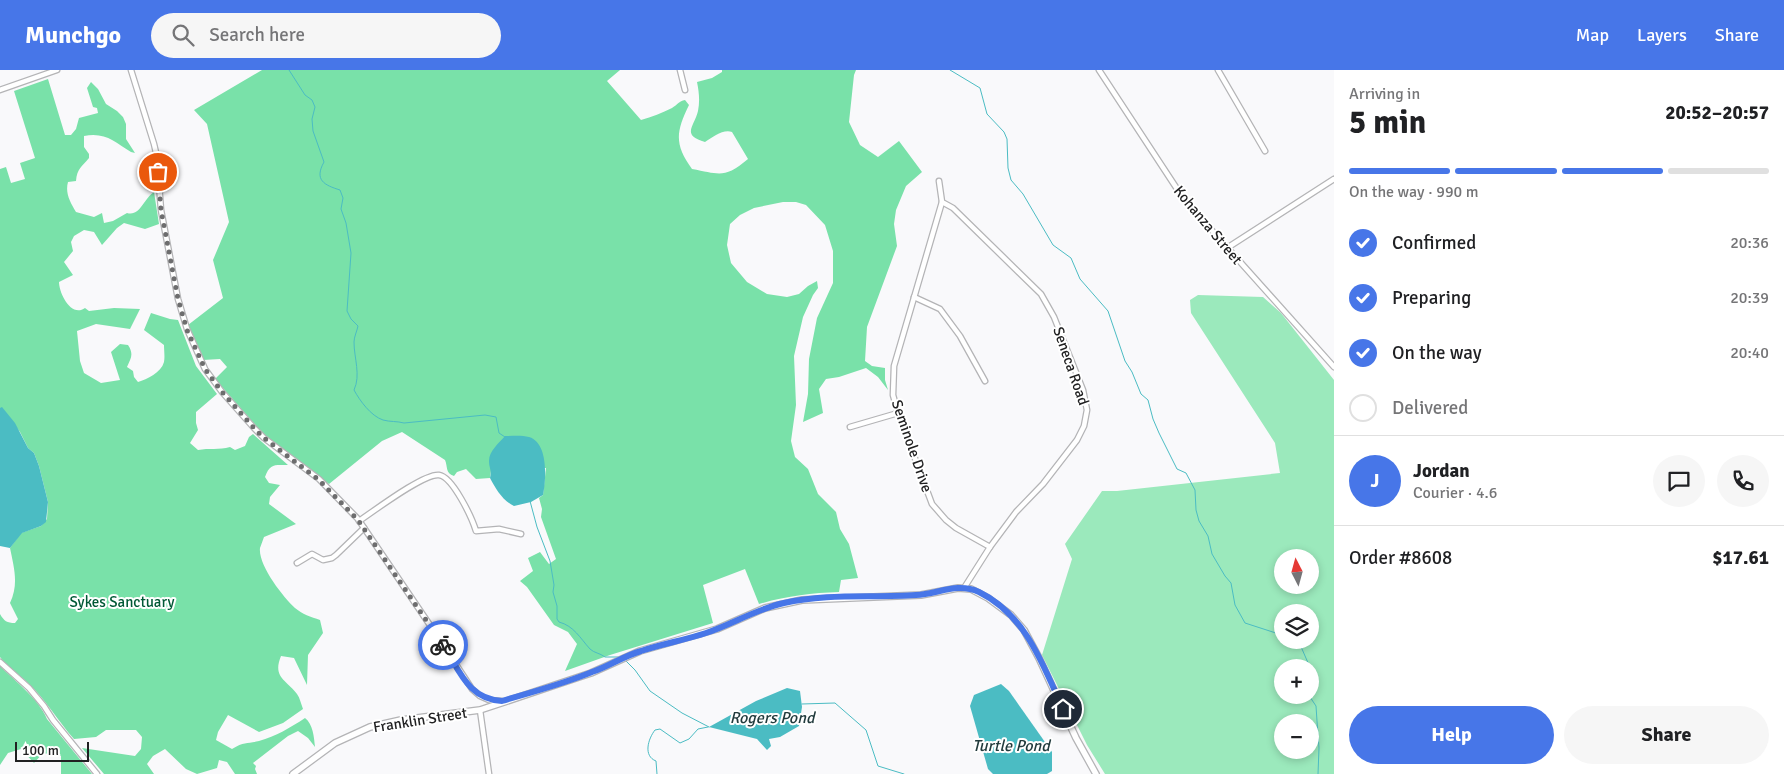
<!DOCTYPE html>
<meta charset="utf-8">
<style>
body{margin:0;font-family:Signika,sans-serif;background:#f6f6f6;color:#202124;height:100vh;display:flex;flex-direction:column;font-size:19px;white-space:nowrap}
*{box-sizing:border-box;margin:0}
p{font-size:16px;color:#757577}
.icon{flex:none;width:28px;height:28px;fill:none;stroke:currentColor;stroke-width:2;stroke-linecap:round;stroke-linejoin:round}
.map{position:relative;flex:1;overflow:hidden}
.panel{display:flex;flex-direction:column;background:#fff;width:450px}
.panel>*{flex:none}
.needle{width:32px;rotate:354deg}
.controls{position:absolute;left:1274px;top:479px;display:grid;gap:10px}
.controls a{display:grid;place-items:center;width:45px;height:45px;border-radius:50%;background:#fff;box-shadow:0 2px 8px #0003;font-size:25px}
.scale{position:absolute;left:15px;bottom:12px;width:74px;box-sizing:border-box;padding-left:5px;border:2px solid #212122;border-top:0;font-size:14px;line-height:18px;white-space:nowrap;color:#212122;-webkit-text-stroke:4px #fff;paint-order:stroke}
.pin{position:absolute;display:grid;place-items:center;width:42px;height:42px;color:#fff;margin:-21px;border:2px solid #fff;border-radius:50%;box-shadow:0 1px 5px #0007}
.courier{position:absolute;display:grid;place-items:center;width:50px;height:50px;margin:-25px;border:4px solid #4776e8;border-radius:50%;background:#fff;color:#222;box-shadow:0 1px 6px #0007}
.overview em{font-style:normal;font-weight:700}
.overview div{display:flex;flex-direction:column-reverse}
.overview{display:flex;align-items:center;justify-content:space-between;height:85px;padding:0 15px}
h1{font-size:32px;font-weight:700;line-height:38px}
.bar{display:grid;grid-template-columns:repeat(4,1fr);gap:8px 5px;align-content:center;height:60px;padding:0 15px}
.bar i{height:6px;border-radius:4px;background:#e0e0e0}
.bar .selected{background:#4776e8}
.bar p{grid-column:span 4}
.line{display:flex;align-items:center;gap:12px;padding:0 15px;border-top:1px solid #e0e0e0}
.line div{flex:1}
.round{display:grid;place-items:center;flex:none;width:52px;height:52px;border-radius:26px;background:#f6f6f6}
ol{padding:0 15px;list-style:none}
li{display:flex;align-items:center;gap:15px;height:55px}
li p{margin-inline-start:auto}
li .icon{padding:5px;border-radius:50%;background:#4776e8;color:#fff;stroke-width:4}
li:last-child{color:#757577}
li i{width:28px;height:28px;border:2px solid #e0e0e0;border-radius:50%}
.cta{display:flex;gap:10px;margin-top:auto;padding:10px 15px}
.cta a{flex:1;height:58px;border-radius:30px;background:#4776e8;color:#fff;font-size:20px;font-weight:700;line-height:58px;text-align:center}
.cta a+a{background:#f6f6f6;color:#202124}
header{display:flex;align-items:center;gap:30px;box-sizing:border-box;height:70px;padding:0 25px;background:#4776e8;color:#fff}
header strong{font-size:24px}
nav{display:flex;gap:28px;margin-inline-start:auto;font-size:18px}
.search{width:350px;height:45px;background:#f6f6f6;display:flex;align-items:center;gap:12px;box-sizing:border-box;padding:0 18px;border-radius:28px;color:#757577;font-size:19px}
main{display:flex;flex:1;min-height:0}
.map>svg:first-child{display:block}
.green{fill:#9be9bc;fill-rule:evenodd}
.forest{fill:#79e1a9}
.water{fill:#4bbcc3}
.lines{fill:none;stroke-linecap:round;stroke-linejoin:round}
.stream{stroke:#4bbcc3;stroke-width:1}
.minor-casing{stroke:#b4b4b6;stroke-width:7}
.secondary-casing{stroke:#b4b4b6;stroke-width:8}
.minor{stroke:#fff;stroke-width:4.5}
.secondary{stroke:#fff;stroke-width:5.5}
.done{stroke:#6d6d6e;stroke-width:5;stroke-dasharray:0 9}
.route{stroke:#4776e8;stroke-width:6}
.labels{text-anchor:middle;stroke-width:4;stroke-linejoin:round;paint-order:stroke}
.street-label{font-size:15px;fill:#212122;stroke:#fff}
.park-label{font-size:15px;fill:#015835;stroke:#fff}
.water-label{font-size:16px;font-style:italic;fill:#223b3d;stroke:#fff}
</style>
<header>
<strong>Munchgo</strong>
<div class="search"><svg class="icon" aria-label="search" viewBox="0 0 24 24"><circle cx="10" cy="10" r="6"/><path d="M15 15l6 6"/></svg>Search here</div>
<nav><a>Map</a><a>Layers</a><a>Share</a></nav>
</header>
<main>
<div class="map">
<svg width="1334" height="704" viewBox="0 0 1334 704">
<rect width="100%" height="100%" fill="#f9f9fb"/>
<!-- green -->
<path class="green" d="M 1198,225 L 1263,227 L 1281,243 L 1334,310 L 1334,704 L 1105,704 L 1087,675 L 1042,585 L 1072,489 L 1065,474 L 1102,421 L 1117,421 L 1280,403 L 1275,373 L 1191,243 L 1190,230 ZM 1282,488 L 1310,488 L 1310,515 L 1282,515 ZM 1282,542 L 1310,542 L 1310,570 L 1282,570 ZM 1282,598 L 1310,598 L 1310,625 L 1282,625 ZM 1282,652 L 1310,652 L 1310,680 L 1282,680 Z"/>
<!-- forest -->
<g class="forest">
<path d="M 262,0 L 620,0 L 607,11 L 641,50 C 652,47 662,43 672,38 C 677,35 679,31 685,30 L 689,35 C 676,62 674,74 692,99 C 720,104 724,109 748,89 L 732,62 C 723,59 713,67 705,72 C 681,65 694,57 698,41 C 700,31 699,22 697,12 L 712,8 L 722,2 L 722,0 L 856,0 L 854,5 L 849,52 L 860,75 L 878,87 L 899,71 L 922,102 L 906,116 L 896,140 L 894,154 L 897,176 L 867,257 L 865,291 L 872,296 L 885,298 L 885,310 L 888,320 L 878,307 L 866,298 L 839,307 L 826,309 L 819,319 L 823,343 L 803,352 L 808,324 L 809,289 L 817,248 L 833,213 L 833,181 L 825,155 L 806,135 L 796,132 L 783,132 L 754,138 L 740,145 L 730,154 L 727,175 L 731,193 L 747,212 L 767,224 L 787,227 L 799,224 L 808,216 L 817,211 L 818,218 L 813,225 L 803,247 L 794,286 L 796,335 L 791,371 L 795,387 L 808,399 L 818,424 L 836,442 L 840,459 L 849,474 L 858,508 L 841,510 L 839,522 C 811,523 786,526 759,534 L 745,499 L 703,515 L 713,553 L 610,585 L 565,601 L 577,574 L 568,562 L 554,555 L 527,517 L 520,511 L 533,501 L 528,488 L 540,482 L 549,494 L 556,489 L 541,447 L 542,439 L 539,428 L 543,425 L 546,398 L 491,400 L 490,408 L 476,409 L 466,399 L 457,402 L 454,406 C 445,403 448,397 445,390 L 402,362 L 382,371 L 329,414 L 264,365 L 215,309 L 227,297 L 220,289 L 203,290 L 188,255 L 223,228 L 213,190 L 229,152 L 207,54 L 194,40 Z"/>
<path d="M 48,9 L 65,65 L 71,65 L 76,59 L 79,48 L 98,43 L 97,38 L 93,37 L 87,18 L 91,12 L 98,19 L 106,34 L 117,41 L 123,47 L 126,54 L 126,69 L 135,83 L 131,82 C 114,72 106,62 84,66 L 84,77 L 89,84 L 89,88 C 82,97 77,98 76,111 L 68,112 C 65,123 70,132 76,142 L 94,147 L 102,143 L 104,153 L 113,151 L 127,143 C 140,147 144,128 154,122 L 159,154 L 145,159 L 124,153 L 117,158 L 102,175 L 94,162 L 84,160 L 74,166 L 71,172 L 73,181 L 64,192 L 73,205 L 59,212 C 59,223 71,248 85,238 L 89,241 L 114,238 L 140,239 L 130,259 L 96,254 L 77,261 L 80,291 L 84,303 L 101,313 L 120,310 L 111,282 L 120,274 L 128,275 C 134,284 131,288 127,297 L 133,301 L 134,307 L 138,312 C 147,309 161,303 164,292 C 165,287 164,280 164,275 L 144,260 L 151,243 L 170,249 L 178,250 L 196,296 L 217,324 L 196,342 L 196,353 L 198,360 L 190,373 L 198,380 C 209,378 219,380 230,377 L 235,380 L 245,376 L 249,367 L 253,364 L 288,395 C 275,395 270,393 265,407 L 269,413 L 280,415 L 270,427 L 269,434 L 296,454 L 264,467 C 263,470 261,475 260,478 C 258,495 283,527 295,538 C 302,544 311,547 320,550 L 323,563 L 308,585 L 307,615 L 294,588 L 281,586 C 272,608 287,610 297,624 C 300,628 301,634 303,639 L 283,653 L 259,662 L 228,645 L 218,662 L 216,670 L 232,679 C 245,671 247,674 259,671 C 276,666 290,658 305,648 C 313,654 314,667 315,677 L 308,668 L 298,661 L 288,666 L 253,693 L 256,696 L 255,699 L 257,704 L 235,704 L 227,692 L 219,690 L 217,698 L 197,704 L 186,699 L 165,679 L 153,686 L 147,694 L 154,704 L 104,704 L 82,678 L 135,686 L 141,679 L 142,667 L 136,660 L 106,660 L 96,667 L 74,669 C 58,651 46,630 29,614 C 19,604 8,598 0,587 L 0,544 C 4,551 7,553 15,553 L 18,549 L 10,533 C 19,514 14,498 10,478 L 21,463 L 41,456 L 47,449 L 48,432 L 39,396 L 34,383 L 28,378 L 20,362 L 2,338 L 0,338 L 0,99 L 6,97 L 11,113 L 25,109 L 20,93 L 35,88 L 14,21 Z"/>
<path d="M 0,596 C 16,612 38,628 47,649 L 92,704 L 61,704 L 61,686 L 43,683 L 34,693 L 21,679 L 8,683 L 0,695 Z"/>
</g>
<!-- water -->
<g class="water">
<polygon points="2,337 15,353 28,378 34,383 39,396 48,432 46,452 41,456 22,463 10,478 0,476 0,338"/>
<path d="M 505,366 C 512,366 522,365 529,367 C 549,373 546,410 543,425 L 531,432 L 514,436 C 502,430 496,419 490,408 C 492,400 489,398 489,391 C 489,381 499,373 505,366 Z"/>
<polygon points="1001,614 1009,621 1052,682 1052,701 1047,704 993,704 988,699 970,636 974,625"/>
<polygon points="787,618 800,621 802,637 799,656 780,667 769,669 771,676 767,680 757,669 709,657 756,631"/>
</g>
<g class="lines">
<!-- stream -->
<g class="stream">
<path d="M 289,0 L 305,25 L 312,30 L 315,37 L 312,49 L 313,61 L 324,92 C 314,110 324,115 340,120 L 343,128 L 341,139 L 346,153 L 351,183 L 347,241 L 351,249 L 358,256 C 357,261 354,267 354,272 C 354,288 361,305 354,320 C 360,331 371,346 383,350 C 390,352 397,351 404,353 L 485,345 L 496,347 L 499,363 L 505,367"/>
<polyline points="950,0 980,18 987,44 1004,62 1007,69 1008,98 1011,110 1023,124 1053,175 1071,188 1080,209 1108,241 1125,291 1132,302 1141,324 1148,330 1153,349 1159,363 1177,399 1186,403 1195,420 1196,440 1199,451 1208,466 1212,484 1225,506 1231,513 1235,535 1245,553 1282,565"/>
<path d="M 530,431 L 537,457 L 550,491 L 554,515 L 553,522 L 557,536 L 557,549 L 559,552 C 574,556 580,568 590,579 C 594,583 600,583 605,587 L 619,587"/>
<polyline points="1295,570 1302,579 1312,602 1310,627 1316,636 1317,651 1319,678 1318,704"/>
<polyline points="625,590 635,600 650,621 682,643 709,657"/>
<polyline points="802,634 835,633 866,660 878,696 904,704"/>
<path d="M 657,704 L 656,691 C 643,686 648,669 655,660 L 660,659 L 680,673 L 689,669 L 698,659 L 708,657"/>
</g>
<!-- minor casing -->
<g class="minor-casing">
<g id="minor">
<polyline points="131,0 154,74 157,87 161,140 178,229 187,259 205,299 222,322 254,358 264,368 319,409 358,449 438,567 472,619 480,626 489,630 502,631"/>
<polyline points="680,0 685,20"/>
<polyline points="1099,0 1183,128 1334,297"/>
<polyline points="1218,0 1265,81"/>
<polyline points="0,20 57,0"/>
<polyline points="939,111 942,132 953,138 1041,224 1054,247 1083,320 1087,340 1084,356 1077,370 1043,414 1016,442 990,477 964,518"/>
<polyline points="942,132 894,296 893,325 898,343 932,434 946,450 956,458 990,477"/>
<polyline points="1227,178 1334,109"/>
<polyline points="914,227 940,239 960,266 985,311"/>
<polyline points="850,357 898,343"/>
<path d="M 359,451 C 374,441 424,403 439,405 C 453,407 472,448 476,461 L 499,459 L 521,464"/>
<polyline points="297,493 312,484 323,490 332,488 336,485 364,458"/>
<polyline points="0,592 29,618 44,636 53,650 97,704"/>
<polyline points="480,640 489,704"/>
</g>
</g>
<!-- secondary casing -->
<g class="secondary-casing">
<polyline id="secondary" points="293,704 335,673 370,657 401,650 480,640 591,603 640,581 717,559 765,538 802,530 921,525 958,518 971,519 988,528 1011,545 1024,560 1039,588 1076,668 1096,704"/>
</g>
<!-- minor -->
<use href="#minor" class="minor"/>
<!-- secondary -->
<use href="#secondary" class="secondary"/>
</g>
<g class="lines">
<!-- done -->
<polyline class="done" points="158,102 161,140 178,229 187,260 205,299 222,322 254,358 264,368 319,410 358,450 443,575"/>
<!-- route -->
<path class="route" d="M 443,575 C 460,601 468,629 502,631 C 532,622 563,614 592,602 C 609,596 624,586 641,581 C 662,574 685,570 706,563 C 733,554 756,539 784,533 C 827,523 872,528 916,525 C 938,524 957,512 979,522 C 1026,545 1043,595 1063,639"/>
</g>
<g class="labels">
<!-- street labels -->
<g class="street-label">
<text transform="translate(1208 155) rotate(50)" y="5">Kohanza Street</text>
<text transform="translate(1071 296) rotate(71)" y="5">Seneca Road</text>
<text transform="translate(912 376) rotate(71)" y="5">Seminole Drive</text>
<text transform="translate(420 650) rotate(-9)" y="5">Franklin Street</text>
</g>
<!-- park labels -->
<g class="park-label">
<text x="122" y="537">Sykes Sanctuary</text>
</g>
<!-- water labels -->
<g class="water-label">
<text x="772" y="653">Rogers Pond</text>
<text x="1011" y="681">Turtle Pond</text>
</g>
</g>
</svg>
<div class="controls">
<a><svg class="needle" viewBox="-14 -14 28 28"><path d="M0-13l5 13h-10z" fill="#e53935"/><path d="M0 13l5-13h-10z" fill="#757577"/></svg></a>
<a><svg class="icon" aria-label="layers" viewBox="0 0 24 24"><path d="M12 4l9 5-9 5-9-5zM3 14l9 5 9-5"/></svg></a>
<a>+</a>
<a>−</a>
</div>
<div class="scale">100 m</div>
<div class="pin" style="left:158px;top:102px;background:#ea580c"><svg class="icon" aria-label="bag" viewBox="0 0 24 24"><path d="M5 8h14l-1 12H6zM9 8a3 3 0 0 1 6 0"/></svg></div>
<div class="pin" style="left:1063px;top:639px;background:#1f2937"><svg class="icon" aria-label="home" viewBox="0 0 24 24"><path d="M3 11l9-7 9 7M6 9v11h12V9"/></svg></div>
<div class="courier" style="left:443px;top:575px"><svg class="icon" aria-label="bike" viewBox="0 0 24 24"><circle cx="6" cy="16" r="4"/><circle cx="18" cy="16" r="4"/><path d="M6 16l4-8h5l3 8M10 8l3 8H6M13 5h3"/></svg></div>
</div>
<section class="panel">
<div class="overview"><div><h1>5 min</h1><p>Arriving in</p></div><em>20:52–20:57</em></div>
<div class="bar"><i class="selected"></i><i class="selected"></i><i class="selected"></i><i></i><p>On the way · 990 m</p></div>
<ol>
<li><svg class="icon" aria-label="check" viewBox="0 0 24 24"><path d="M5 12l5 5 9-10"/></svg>Confirmed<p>20:36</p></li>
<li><svg class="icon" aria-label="check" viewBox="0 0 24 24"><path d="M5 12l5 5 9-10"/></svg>Preparing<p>20:39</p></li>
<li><svg class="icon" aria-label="check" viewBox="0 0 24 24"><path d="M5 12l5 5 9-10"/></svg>On the way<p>20:40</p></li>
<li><i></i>Delivered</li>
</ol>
<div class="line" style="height:90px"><b class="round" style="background:#4776e8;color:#fff">J</b><div><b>Jordan</b><p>Courier · 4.6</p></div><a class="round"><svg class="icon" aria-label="chat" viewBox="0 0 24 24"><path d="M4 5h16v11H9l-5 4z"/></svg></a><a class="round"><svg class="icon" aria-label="phone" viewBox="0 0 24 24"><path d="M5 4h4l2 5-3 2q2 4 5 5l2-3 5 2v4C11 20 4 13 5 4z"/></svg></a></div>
<div class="line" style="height:65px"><div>Order #8608</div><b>$17.61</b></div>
<div class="cta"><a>Help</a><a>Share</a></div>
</section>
</main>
